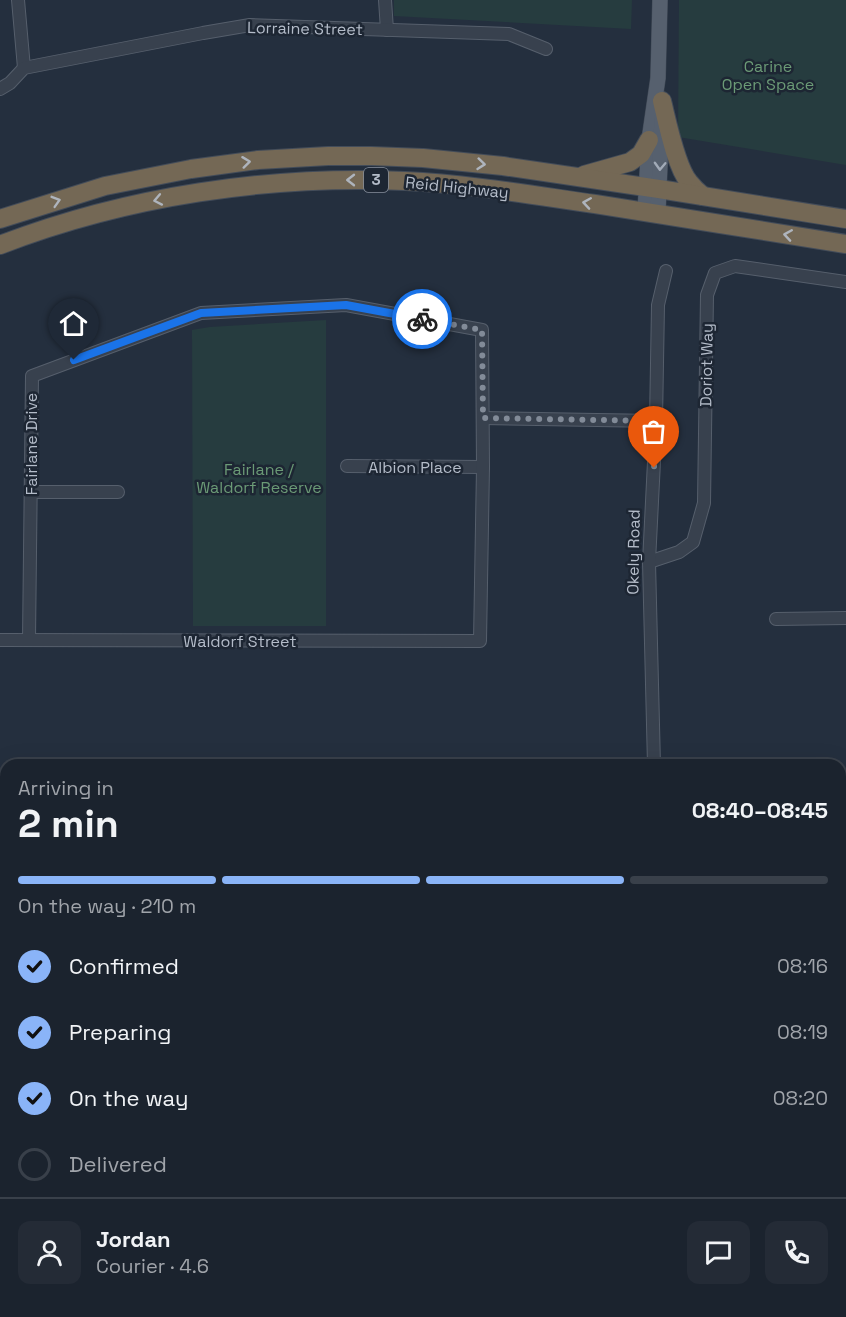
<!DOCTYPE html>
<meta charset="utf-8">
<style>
body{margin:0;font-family:"Space Grotesk",sans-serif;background:#242b36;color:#f1f3f6;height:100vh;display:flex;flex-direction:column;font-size:22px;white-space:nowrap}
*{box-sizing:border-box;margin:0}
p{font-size:20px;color:#a0a4aa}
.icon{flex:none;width:33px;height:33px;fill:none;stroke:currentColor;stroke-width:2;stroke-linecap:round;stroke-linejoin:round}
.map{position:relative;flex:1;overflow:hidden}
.sheet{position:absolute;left:0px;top:759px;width:846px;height:558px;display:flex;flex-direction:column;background:#1b232e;border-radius:18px 18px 0 0;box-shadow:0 6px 24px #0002,0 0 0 2px #39404a}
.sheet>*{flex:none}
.pin{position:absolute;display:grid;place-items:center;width:51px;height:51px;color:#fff;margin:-62px -26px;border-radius:50% 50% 50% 0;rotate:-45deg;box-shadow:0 0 6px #0007}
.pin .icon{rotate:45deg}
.courier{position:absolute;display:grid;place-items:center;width:60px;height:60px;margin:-30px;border:4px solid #1a73e8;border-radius:50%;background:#fff;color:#222;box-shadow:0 2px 8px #0007}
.head em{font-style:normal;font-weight:700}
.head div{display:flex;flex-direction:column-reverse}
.head{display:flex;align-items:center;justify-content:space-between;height:102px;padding:0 18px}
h1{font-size:39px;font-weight:700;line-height:45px}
.bar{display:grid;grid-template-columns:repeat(4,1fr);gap:9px 6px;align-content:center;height:72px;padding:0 18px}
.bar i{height:8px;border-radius:4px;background:#39404a}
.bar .active{background:#8ab4f8}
.bar p{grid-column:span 4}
.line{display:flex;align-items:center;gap:15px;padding:0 18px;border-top:2px solid #39404a}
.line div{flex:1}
.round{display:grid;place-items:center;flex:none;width:63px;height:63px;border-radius:12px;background:#242b36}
ol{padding:0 18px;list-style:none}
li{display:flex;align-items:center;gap:18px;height:66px}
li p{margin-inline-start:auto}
li .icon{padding:6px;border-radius:50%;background:#8ab4f8;color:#111;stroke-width:4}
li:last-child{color:#a0a4aa}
li i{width:33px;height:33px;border:3px solid #39404a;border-radius:50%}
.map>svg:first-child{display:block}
.green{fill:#263c3f}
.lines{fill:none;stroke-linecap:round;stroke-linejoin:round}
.minor-casing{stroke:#565f6c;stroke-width:14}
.major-casing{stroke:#414a57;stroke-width:16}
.highway-casing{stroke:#434c59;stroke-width:20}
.minor{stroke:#38414e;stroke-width:12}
.major{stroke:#56606e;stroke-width:15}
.highway{stroke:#746855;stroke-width:18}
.oneway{stroke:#aeb4bd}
.oneway2{stroke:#a1aab7}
.done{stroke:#828b98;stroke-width:6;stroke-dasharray:0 10.8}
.route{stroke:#1a73e8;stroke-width:8}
.labels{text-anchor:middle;stroke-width:5;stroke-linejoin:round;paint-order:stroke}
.shield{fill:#1d2633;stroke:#878f9c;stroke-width:1.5}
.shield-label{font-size:15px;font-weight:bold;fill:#b4bcc9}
.street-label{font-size:16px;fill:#b4bcc9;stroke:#1d2633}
.park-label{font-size:16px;fill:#6b9a76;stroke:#1d2633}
</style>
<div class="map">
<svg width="846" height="1317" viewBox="0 0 846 1317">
<rect width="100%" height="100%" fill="#242f3e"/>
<!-- green -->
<g class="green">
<polygon points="394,0 632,0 631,29 394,16"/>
<polygon points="679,0 846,0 846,165 678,137"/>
<polygon points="326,320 326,626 193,626 192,330 210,327"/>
<polygon points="840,830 846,830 846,1317 286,1317 280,1311 840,1311"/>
<polygon points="6,832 6,1149 0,1148 0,833"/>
</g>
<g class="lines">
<!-- minor casing -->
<g class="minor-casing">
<g id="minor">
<polyline points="18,0 24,68"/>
<polyline points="385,0 387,30"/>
<polyline points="0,89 10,83 24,68 203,33 250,25 509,34 546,49"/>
<polyline points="483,418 656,421"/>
<polyline points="347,466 483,467"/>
<polyline points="31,492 118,492"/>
<polyline points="649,562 679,552 693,542 704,503 707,295 715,273 735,266 846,282"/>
<polyline points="776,619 846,618"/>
<polyline points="0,640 480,641 483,467 482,330 346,305 201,313 32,376 29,640"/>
<polyline points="654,765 649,562 656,421 658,305 666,271"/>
<polyline points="0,1160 6,1160"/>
<polyline points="268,1311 273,1317"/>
<polyline points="119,1314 130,1317"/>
<polyline points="201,1317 219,1311"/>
</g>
</g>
<!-- major casing -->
<g class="major-casing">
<g id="major">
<polyline points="645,211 649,140 658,78 660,0"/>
<polyline points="658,213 662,117"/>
<polyline points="840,809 846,809"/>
<polyline points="0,813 6,812"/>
<polyline points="840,820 846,820"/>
</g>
</g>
<!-- highway casing -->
<g class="highway-casing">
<g id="highway">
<path d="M 662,101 C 667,121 676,167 689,182 C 693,187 698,192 703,196"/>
<polyline points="584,175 630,162 641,154 649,140"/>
<polyline points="0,219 105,186 191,169 258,160 328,156 371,156 423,158 503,166 659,189 846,219"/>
<path d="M 0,245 C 127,196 269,175 405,181 C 469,184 532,195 595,204 C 679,217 762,231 846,244"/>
</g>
</g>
<!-- minor -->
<use href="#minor" class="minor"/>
<!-- major -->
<use href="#major" class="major"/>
<!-- highway -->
<use href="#highway" class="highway"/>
</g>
<!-- one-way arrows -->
<defs><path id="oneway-chevron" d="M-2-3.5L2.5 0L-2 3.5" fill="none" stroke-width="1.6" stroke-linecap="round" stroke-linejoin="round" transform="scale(1.5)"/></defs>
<g class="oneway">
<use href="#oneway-chevron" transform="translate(246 162) rotate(-7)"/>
<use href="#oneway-chevron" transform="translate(481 164) rotate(6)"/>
<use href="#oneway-chevron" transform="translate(351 180) rotate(180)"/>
<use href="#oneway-chevron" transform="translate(158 200) rotate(169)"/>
<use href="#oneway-chevron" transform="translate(56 201) rotate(-17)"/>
<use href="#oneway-chevron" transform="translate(587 203) rotate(-171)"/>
<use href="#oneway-chevron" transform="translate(788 235) rotate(-171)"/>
</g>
<use class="oneway2" href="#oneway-chevron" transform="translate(660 166) rotate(92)"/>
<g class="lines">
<!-- done -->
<polyline class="done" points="422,319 482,330 483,418 656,421 654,468"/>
<!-- route -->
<polyline class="route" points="74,360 201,313 346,305 422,319"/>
</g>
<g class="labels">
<!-- shield labels -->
<rect class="shield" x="364" y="168" width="24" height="24" rx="4.5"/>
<g class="shield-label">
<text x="376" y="185">3</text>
</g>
<!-- street labels -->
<g class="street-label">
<text transform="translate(305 28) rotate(1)" y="6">Lorraine Street</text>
<text transform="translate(457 187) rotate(6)" y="6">Reid Highway</text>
<text transform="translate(706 365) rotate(-89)" y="6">Doriot Way</text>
<text transform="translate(31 444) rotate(-90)" y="6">Fairlane Drive</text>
<text x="415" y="473">Albion Place</text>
<text transform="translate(633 552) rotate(-89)" y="6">Okely Road</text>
<text x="240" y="647">Waldorf Street</text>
</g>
<!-- park labels -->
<g class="park-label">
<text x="768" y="72">Carine<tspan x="768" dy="18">Open Space</tspan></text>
<text x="259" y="475">Fairlane /<tspan x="259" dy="18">Waldorf Reserve</tspan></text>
</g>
</g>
</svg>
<div class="pin" style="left:654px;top:468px;background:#ea580c"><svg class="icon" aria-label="bag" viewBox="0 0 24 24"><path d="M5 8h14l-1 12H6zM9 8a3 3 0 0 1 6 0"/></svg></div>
<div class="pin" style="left:74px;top:360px;background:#1f2937"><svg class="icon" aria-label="home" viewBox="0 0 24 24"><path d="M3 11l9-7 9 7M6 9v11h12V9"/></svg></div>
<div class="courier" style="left:422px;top:319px"><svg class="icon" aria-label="bike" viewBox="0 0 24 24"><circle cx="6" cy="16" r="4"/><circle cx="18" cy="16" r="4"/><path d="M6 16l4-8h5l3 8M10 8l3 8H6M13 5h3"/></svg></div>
<section class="sheet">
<div class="head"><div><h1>2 min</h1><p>Arriving in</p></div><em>08:40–08:45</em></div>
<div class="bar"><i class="active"></i><i class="active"></i><i class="active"></i><i></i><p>On the way · 210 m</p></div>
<ol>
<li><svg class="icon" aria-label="check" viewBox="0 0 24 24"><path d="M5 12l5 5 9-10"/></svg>Confirmed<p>08:16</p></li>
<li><svg class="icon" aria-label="check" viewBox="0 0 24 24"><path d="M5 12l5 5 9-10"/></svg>Preparing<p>08:19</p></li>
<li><svg class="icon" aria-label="check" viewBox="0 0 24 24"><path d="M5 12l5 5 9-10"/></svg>On the way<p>08:20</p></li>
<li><i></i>Delivered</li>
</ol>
<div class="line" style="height:108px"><a class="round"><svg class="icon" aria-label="person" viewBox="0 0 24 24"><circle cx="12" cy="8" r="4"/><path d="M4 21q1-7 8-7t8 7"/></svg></a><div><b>Jordan</b><p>Courier · 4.6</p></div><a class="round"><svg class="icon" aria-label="chat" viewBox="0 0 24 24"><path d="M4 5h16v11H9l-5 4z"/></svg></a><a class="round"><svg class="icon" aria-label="phone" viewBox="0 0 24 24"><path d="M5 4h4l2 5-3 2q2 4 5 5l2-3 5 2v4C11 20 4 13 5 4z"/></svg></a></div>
</section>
</div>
